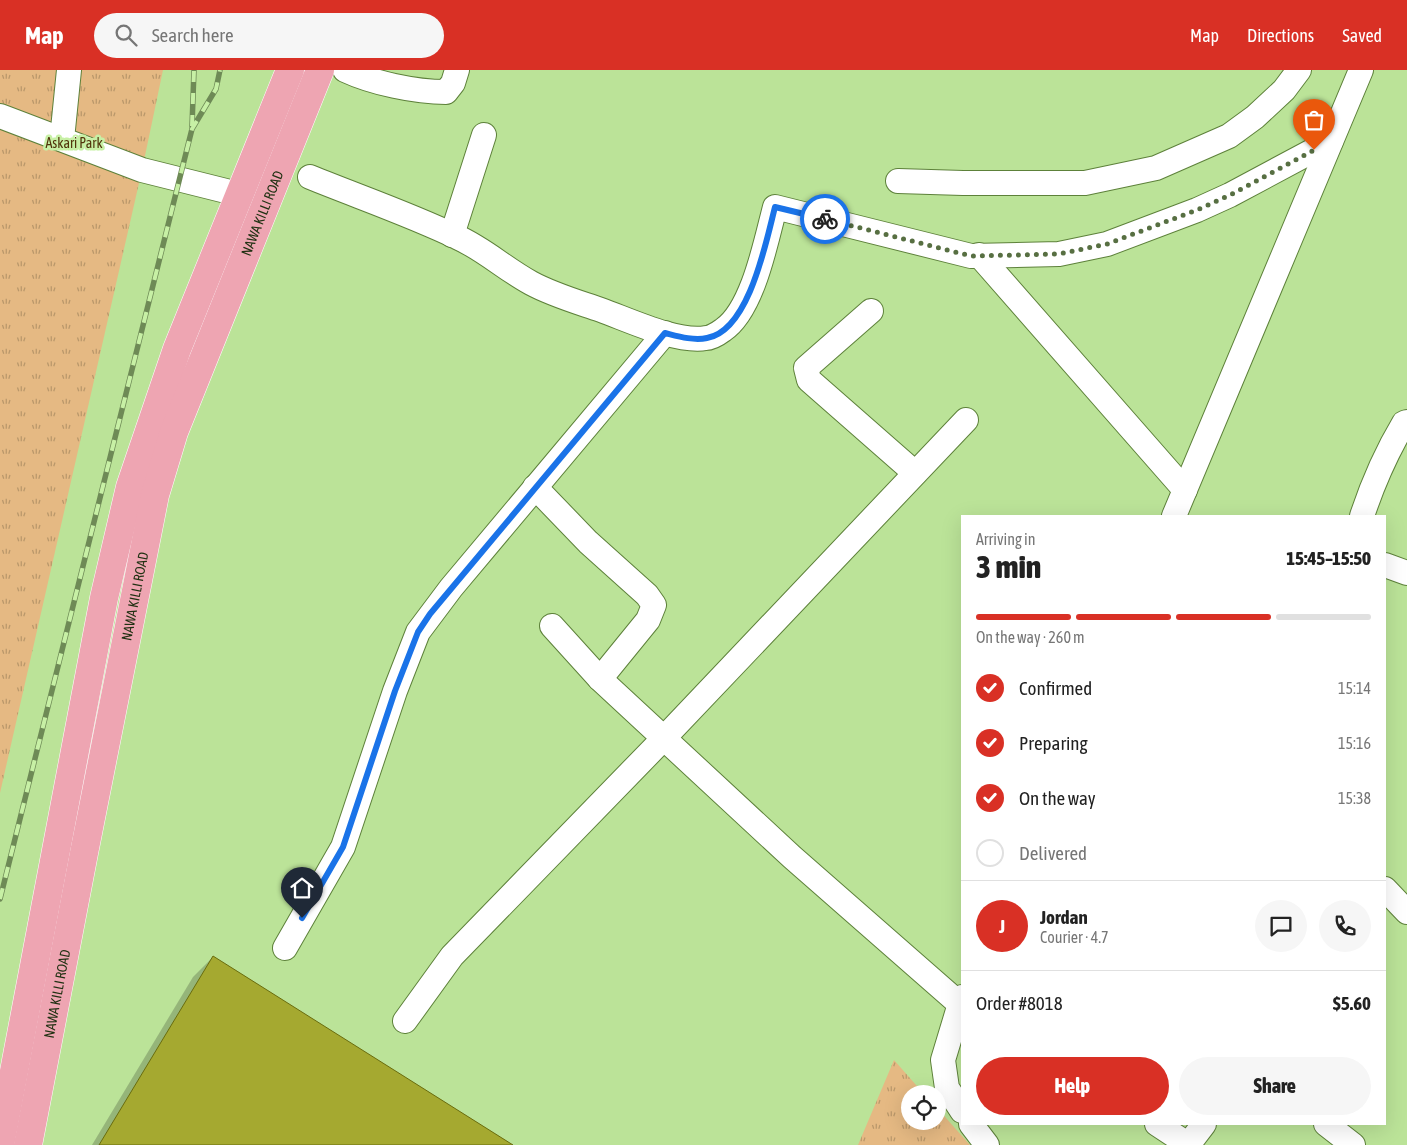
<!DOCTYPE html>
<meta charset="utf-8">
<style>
body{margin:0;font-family:"Asap Condensed",sans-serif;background:#f6f6f6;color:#222;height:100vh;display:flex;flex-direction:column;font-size:19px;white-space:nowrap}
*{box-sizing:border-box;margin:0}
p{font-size:16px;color:#767676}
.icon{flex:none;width:28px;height:28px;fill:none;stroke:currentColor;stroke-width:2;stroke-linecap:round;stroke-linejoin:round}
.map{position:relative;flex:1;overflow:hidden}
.sheet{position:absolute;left:961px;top:445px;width:425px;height:610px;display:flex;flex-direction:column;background:#fff;border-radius:0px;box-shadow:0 5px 20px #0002}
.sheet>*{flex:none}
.controls{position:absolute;left:901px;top:1015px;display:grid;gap:10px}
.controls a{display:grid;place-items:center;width:45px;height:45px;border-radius:50%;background:#fff;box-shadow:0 5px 20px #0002;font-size:25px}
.pin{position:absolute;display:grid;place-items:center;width:42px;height:42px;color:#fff;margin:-51px -21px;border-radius:50% 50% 50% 0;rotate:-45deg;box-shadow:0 0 5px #0007}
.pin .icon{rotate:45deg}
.courier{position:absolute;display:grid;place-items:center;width:50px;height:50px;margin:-25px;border:4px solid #1a73e8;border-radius:50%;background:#fff;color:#222;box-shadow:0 1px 6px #0007}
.summary em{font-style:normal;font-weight:800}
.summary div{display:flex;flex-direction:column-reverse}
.summary{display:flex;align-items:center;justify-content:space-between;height:85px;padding:0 15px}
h1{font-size:32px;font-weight:800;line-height:38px}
.bar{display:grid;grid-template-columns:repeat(4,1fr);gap:8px 5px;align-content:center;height:60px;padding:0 15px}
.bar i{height:6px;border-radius:4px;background:#e0e0e0}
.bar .selected{background:#d93025}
.bar p{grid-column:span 4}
.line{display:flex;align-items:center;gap:12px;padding:0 15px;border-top:1px solid #e0e0e0}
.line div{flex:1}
.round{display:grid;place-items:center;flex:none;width:52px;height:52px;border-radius:26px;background:#f6f6f6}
ol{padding:0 15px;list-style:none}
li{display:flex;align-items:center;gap:15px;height:55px}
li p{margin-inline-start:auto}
li .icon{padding:5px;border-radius:50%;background:#d93025;color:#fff;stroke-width:4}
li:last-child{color:#767676}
li i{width:28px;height:28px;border:2px solid #e0e0e0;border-radius:50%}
.primary-button{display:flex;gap:10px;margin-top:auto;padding:10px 15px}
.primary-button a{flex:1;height:58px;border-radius:30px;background:#d93025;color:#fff;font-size:20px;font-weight:800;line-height:58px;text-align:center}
.primary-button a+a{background:#f6f6f6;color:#222}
header{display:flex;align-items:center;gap:30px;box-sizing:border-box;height:70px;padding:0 25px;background:#d93025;color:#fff}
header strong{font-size:24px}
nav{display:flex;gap:28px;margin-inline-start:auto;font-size:18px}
.search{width:350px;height:45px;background:#f6f6f6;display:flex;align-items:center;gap:12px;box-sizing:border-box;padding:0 18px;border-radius:28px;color:#767676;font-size:19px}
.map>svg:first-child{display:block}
.grass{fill:url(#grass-tufts)}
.shadow{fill:#0003}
.building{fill:#a5a930;stroke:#696c0e}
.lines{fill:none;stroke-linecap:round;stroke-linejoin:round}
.minor-casing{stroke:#5d813a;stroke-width:26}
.major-casing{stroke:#fff;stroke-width:29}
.minor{stroke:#fff;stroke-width:24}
.major{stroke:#eea5b2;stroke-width:28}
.rail-casing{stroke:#6e8a56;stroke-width:5.5}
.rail{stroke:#c7f0a5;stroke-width:4;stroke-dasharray:11;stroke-linecap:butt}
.done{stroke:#576f42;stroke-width:5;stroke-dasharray:0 9}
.route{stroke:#1a73e8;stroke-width:6}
.labels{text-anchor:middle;stroke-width:5;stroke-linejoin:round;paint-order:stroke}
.park-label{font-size:14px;fill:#51340b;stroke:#c7f0a5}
.street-label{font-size:14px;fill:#213113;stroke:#c7f0a5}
</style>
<header>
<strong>Map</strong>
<div class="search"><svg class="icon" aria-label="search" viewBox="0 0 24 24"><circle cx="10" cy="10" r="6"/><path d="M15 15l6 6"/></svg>Search here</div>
<nav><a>Map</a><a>Directions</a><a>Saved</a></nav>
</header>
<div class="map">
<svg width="1407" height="1075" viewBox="0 0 1407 1075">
<defs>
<pattern id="grass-tufts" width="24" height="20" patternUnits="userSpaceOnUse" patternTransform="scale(1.25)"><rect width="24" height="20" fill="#e5b983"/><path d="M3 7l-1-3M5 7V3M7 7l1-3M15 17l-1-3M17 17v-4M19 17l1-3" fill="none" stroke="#b9976a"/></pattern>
</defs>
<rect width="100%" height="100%" fill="#bbe398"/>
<!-- grass -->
<g class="grass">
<polygon points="0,0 163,0 142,100 0,723"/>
<polygon points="894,990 924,1024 910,1024 910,1051 938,1051 938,1039 970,1075 858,1075"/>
</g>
<!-- shadow -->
<polygon class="shadow" points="213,887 511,1075 92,1075 193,907"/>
<!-- building -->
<polygon class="building" points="213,886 513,1075 99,1075"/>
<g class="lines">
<!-- minor casing -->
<g class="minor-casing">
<g id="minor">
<path d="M 345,0 C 373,13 415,22 446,22 L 453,13 L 457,0"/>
<polyline points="0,46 142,100 238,124"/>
<polyline points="62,69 69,0"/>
<path d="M 310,107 C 359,127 409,144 457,167 C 484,179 505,199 531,213 C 553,225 578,232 601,240 C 629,250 677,273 706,268 C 711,268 719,263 723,260 C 753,240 766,171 775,137 L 971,186 L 1059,184 L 1107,174 L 1197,140 L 1230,125 L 1331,71"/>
<polyline points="898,111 963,113 1085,113 1156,98 1229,66 1255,47 1284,20 1299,0"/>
<polyline points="452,165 484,65"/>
<polyline points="979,185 1185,420"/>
<polyline points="871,241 806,298 809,310 915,403"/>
<polyline points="535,417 588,472 647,525 654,535 648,550 600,609"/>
<polyline points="1174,446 1361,0"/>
<path d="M 1362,446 C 1373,413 1386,383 1404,353 L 1407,352"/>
<polyline points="1385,495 1407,503"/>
<polyline points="552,556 600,609 792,787 962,936"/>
<polyline points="1385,819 1407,842"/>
<polyline points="285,878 343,777 395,621 418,562 451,518 665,263"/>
<polyline points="962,927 943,990 947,1018 962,1041"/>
<polyline points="405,951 452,886 664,668 966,350"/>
<polyline points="971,1054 987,1075"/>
<polyline points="1157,1054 1189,1075"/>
<polyline points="1326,1054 1353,1075"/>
<polyline points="1188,1075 1204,1054"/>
</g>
</g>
<!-- major casing -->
<g class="major-casing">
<g id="major">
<polyline points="0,1075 104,528 130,417 177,279 290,0"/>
<path id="s1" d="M 28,1075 L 84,783 L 155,425 L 174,362 L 320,0"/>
</g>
</g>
<!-- minor -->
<use href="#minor" class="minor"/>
<!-- major -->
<use href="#major" class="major"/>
<!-- rail casing -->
<g class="rail-casing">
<g id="rail">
<polyline points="192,56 194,0"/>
<polyline points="0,829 192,59 216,19 220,0"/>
</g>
</g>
<!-- rail -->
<use href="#rail" class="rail"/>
</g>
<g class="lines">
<!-- done -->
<polyline class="done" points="825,149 971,186 1059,184 1107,174 1197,140 1230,125 1314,80"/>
<!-- route -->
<path class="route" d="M 302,848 L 343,777 L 395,621 L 418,562 L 430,544 L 665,263 C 677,266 693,271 707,268 C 749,261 766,172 775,137 L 825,149"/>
</g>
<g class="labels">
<!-- park labels -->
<g class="park-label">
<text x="74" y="78">Askari Park</text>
</g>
<!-- street labels -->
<g class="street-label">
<text dy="5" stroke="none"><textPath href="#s1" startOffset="964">NAWA KILLI ROAD</textPath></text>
<text dy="5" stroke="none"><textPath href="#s1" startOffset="559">NAWA KILLI ROAD</textPath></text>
<text dy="5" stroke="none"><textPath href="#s1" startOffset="154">NAWA KILLI ROAD</textPath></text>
</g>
</g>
</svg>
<div class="controls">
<a><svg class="icon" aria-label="locate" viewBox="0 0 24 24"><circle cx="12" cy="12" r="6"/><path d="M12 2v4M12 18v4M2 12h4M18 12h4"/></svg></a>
</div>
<div class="pin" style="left:1314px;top:80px;background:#ea580c"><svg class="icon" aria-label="bag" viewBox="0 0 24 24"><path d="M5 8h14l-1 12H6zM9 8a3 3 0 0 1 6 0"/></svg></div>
<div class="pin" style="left:302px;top:848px;background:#1f2937"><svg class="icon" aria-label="home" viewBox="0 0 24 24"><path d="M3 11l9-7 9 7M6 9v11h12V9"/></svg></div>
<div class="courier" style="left:825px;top:149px"><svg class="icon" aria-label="bike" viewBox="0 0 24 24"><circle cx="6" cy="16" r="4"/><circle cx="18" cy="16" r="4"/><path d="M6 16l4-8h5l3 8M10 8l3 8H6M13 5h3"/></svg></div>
<section class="sheet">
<div class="summary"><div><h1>3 min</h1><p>Arriving in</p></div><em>15:45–15:50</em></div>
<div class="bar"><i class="selected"></i><i class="selected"></i><i class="selected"></i><i></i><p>On the way · 260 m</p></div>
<ol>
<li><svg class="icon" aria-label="check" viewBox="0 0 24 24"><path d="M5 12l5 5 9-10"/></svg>Confirmed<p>15:14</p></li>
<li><svg class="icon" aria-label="check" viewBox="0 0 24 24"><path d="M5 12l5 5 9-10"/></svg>Preparing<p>15:16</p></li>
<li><svg class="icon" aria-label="check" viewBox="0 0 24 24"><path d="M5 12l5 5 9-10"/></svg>On the way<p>15:38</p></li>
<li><i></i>Delivered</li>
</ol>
<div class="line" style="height:90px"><b class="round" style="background:#d93025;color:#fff">J</b><div><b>Jordan</b><p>Courier · 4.7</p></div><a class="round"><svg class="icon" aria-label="chat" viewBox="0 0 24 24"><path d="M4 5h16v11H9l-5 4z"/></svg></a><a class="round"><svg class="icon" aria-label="phone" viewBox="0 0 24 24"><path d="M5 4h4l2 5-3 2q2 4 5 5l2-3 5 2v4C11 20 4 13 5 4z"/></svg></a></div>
<div class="line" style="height:65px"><div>Order #8018</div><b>$5.60</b></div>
<div class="primary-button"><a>Help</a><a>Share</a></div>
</section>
</div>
